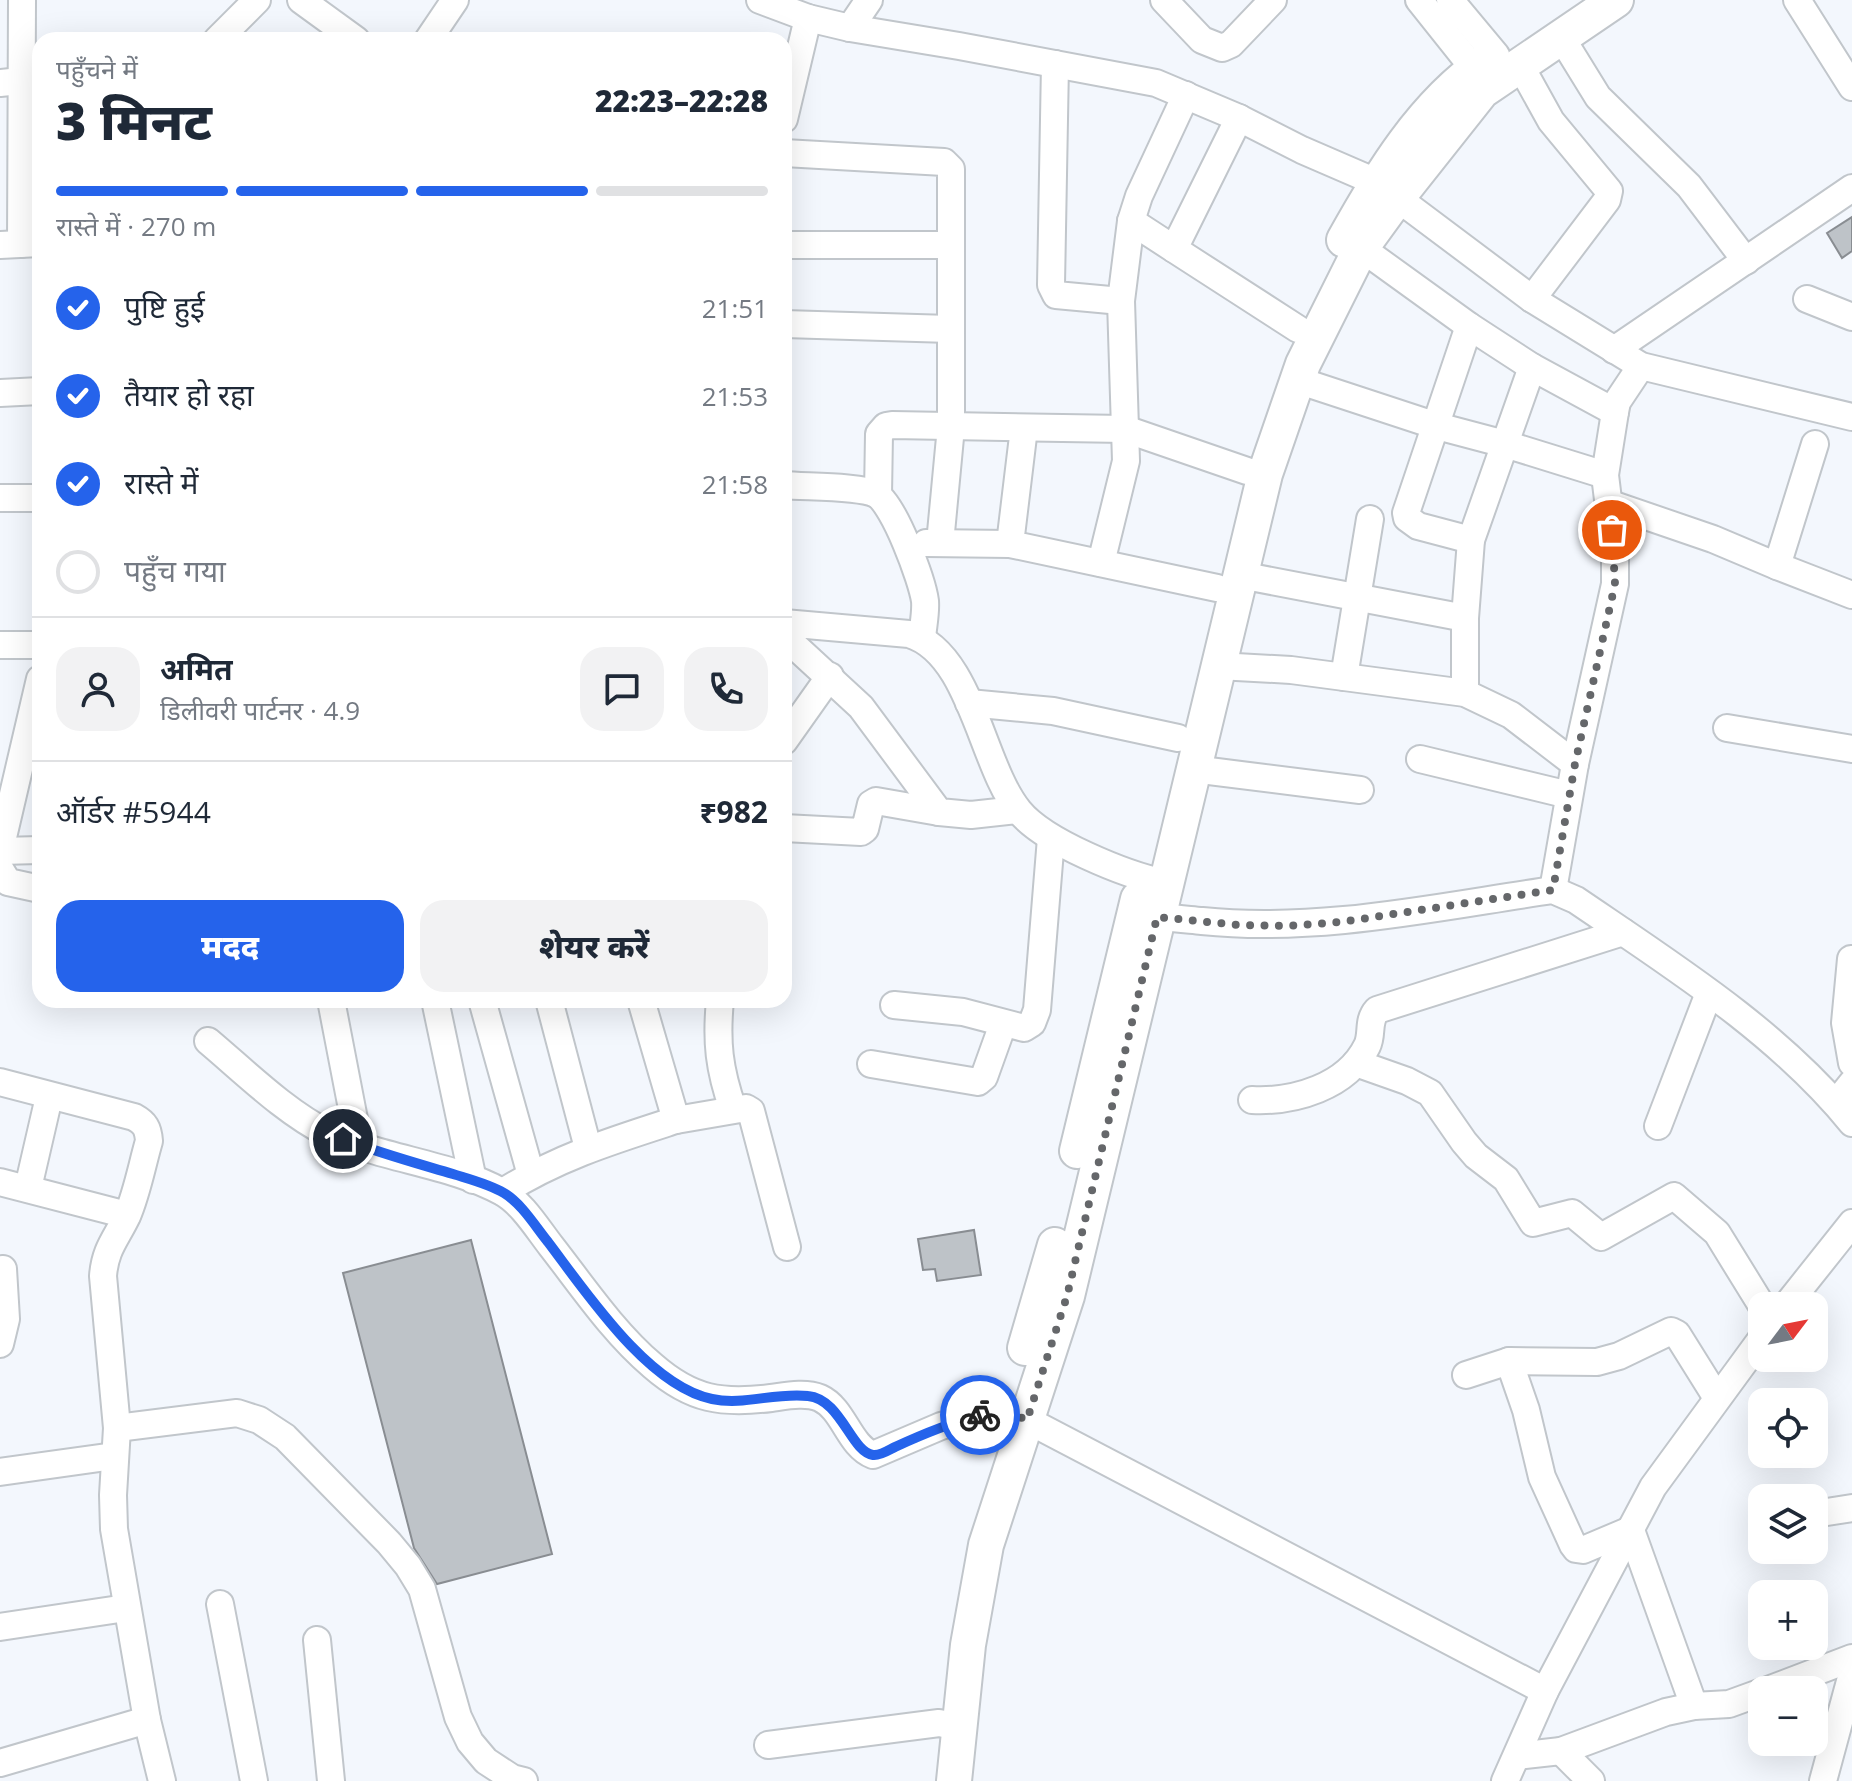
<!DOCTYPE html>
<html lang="hi">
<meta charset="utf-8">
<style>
body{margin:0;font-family:"Open Sans","Noto Sans Devanagari",sans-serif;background:#f2f2f3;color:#1f2937;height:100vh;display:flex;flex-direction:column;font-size:30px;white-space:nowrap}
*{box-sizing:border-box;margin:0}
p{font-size:26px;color:#747a83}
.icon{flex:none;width:44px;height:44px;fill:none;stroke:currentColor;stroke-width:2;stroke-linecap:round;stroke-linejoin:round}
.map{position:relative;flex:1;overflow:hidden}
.panel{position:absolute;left:32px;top:32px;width:760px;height:976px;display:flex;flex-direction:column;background:#fff;border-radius:24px;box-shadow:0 8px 32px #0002}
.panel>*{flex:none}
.needle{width:52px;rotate:58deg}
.tools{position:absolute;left:1748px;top:1292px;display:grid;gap:16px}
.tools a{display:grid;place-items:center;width:80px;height:80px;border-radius:16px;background:#fff;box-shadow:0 8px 32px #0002;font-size:40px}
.pin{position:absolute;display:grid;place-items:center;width:68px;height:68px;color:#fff;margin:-34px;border:4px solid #fff;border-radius:50%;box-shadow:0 2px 8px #0007}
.courier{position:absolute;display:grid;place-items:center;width:80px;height:80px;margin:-40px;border:6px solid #2563eb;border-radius:50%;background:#fff;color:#222;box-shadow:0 2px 10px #0007}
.headline em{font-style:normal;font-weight:800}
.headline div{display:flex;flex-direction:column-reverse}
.headline{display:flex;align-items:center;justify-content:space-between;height:136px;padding:0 24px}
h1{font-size:52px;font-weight:800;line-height:60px}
.bar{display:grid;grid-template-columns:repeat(4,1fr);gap:12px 8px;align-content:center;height:96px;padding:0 24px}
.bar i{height:10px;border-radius:6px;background:#e0e1e3}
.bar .current{background:#2563eb}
.bar p{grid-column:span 4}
.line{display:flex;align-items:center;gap:20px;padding:0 24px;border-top:2px solid #e0e1e3}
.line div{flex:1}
.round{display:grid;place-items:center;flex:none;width:84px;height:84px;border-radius:24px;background:#f2f2f3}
ol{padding:0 24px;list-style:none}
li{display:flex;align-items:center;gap:24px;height:88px}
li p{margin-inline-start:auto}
li .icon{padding:8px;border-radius:50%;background:#2563eb;color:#fff;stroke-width:4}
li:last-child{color:#747a83}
li i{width:44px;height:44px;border:4px solid #e0e1e3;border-radius:50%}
.action{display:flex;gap:16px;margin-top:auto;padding:16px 24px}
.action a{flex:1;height:92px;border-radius:24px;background:#2563eb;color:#fff;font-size:32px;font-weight:800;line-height:92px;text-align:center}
.action a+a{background:#f2f2f3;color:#1f2937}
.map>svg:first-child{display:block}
.building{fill:#bec3c8;stroke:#898d92;stroke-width:2}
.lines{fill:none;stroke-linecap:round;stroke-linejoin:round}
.minor-casing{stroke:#c1c6cb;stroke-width:30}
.major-casing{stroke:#c1c6cb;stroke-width:38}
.minor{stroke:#fff;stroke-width:26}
.major{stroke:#fff;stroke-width:34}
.done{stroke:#65676a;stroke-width:8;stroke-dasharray:0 14.4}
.route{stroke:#2563eb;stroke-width:10}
</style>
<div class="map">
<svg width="1852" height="1781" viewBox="0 0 1852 1781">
<rect width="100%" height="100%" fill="#f3f7fd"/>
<!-- building -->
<g class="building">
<polygon points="1852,217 1852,251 1842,258 1827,233"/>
<polygon points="974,1230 981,1275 937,1281 935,1269 923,1270 918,1239"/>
<polygon points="471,1240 552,1554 437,1584 414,1548 343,1273"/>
</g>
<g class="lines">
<!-- minor casing -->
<g class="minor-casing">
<g id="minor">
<polyline points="301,0 356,40"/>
<polyline points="760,0 808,18 850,28 959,46 1156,83 1239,118 1302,150 1376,182 1532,299 1641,366 1852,417"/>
<polyline points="1164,0 1202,40 1222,48 1231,44 1273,0"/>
<polyline points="1419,0 1474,69"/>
<polyline points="1450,0 1496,55"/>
<polyline points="1797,0 1852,87"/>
<polyline points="850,28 869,0"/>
<polyline points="1561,37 1598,97 1689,186 1746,261"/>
<polyline points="217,40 257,0"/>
<polyline points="428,40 455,0"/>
<polyline points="1055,64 1051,285 1056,295 1121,301"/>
<polyline points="1520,65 1551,121 1609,191 1607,200 1532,299"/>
<polyline points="0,83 40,79"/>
<polyline points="1239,118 1174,249 1298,329"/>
<polyline points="784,119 808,18"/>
<polyline points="784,153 944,162 951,169 951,427 940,543"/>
<polyline points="1131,221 1174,249"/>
<polyline points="21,244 22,0"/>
<polyline points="0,245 40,243"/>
<polyline points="784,245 951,245"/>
<polyline points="1361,248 1469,326 1532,367 1615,412"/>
<polyline points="1807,299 1852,317"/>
<polyline points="784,324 950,329"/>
<polyline points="1469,326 1406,513 1407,518 1418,526 1471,540"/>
<polyline points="1614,350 1852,188"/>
<polyline points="1297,380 1437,426 1505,444 1605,475"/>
<polyline points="0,393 40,391"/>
<polyline points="1024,428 1010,544 1217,588"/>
<path d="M 784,485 C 805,487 860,486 876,494 C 894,504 922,580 925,601 C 926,613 923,626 922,638"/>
<polyline points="878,495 879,434 886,426 892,425 1125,429 1247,471"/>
<polyline points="0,498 40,498"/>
<polyline points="1608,503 1713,539 1777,566 1815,444"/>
<polyline points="926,543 1010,544"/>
<polyline points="1101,563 1126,461 1121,301 1131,221 1139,196 1186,95"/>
<polyline points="1777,566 1852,595"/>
<polyline points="1240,575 1465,618 1465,693"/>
<polyline points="1465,618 1471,540 1532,367"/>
<path d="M 784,623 L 909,634 C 972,653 981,765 1019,811 C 1044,842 1126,875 1165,883"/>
<polyline points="784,636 861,707 939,812 971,815 1017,810"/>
<polyline points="0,645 40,645"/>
<polyline points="1218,666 1291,670 1465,693 1511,715 1575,764"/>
<polyline points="1344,677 1370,519"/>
<polyline points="969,703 1053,711 1178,738"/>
<polyline points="1727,728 1852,749"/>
<polyline points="784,741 830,676"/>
<polyline points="1420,759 1569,795"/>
<polyline points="1193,769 1360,790"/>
<polyline points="784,828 861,832 865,829 871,804 876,801 939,812"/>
<polyline points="0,850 40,679"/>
<polyline points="0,851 40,850"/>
<polyline points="0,869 8,882 40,889"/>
<polyline points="1553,890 1575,764 1615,584 1615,557 1605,475 1615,412 1617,402 1641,366"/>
<path d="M 1142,913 C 1162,918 1182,919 1202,921 C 1320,933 1436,907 1553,890 L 1576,900 C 1673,966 1778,1032 1852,1123"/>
<polyline points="1851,959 1845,1023 1852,1063"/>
<polyline points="331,1000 359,1145"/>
<polyline points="435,1000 473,1180"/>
<polyline points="482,1000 531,1175"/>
<polyline points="549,1000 588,1148"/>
<polyline points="641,1000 676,1120 746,1108 751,1111 787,1247"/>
<path d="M 720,1000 C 716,1042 719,1069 733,1109"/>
<polyline points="894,1005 963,1012 1024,1028 1032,1023 1037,1010 1051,838"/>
<path d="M 208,1041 C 246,1073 285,1112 329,1134 C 382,1159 452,1164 502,1192 C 522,1203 537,1228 551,1246 C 583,1287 613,1332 653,1366 C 692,1400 722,1404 771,1398 C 786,1396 805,1392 820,1398 C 844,1409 849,1446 873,1455 L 941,1426 L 984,1414 L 1005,1411 L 1027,1420 L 1545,1691"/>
<polyline points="1356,1063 1407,1081 1430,1093 1464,1142 1476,1156 1506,1179 1533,1223 1572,1213 1601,1237 1674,1196 1717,1233 1762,1306"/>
<polyline points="871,1064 978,1082 984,1077 1003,1024"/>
<path d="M 0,1082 L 134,1117 C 145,1123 148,1128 149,1141 C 142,1165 137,1193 127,1216 C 116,1239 105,1249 103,1276 L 117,1428 L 113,1495 L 114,1529 L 147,1720 L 162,1781"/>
<path d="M 1252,1100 C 1294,1102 1347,1087 1367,1046 C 1373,1034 1367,1021 1377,1010 L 1623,932"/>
<polyline points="1836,1103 1852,1083"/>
<polyline points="1658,1126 1709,993"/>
<polyline points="0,1182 127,1215"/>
<polyline points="28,1188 49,1097"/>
<path d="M 503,1192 C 558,1157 614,1140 676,1120"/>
<polyline points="1786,1306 1852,1223"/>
<polyline points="0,1344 6,1319 3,1269"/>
<polyline points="1509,1361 1526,1410 1542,1477 1573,1545 1576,1549 1583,1550 1628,1531 1632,1533 1694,1706"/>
<polyline points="1466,1375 1509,1361 1597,1362 1619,1356 1671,1331 1677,1334 1717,1398"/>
<polyline points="117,1428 237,1413 259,1420 285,1437 389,1543 408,1566 422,1589 458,1717 470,1742 486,1761 512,1778 524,1781"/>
<polyline points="0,1472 114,1456"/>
<polyline points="1814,1514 1852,1508"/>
<polyline points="220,1604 254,1781"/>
<polyline points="0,1627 126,1608"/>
<polyline points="317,1640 331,1781"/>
<polyline points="1768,1690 1852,1658"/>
<polyline points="768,1745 939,1723 960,1727"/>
<polyline points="1561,1751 1591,1781"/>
<polyline points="1517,1756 1561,1751 1666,1712 1694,1706 1729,1704 1762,1692"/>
<polyline points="0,1763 147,1720"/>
<polyline points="1505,1781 1545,1691 1653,1487 1762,1338"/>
<polyline points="1823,1781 1852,1674"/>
</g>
</g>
<!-- major casing -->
<g class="major-casing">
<g id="major">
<path d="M 1344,240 C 1380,175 1423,104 1486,61"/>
<polyline points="1077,1151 1138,899"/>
<polyline points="1025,1348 1055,1245"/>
<polyline points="954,1781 968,1645 986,1545 1067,1296 1265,474 1303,364 1361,248 1398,197 1482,91 1616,0"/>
</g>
</g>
<!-- minor -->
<use href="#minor" class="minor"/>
<!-- major -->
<use href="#major" class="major"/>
</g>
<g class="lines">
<!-- done -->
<polyline class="done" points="980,1415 1005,1411 1027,1420 1067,1296 1157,917 1239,925 1288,926 1341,922 1553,890 1575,764 1615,584 1612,530"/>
<!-- route -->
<path class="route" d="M 343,1139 C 379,1153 416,1163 453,1174 C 469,1179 489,1184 504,1193 C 522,1204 535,1226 548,1242 C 586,1292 648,1386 712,1399 C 744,1406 775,1392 808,1396 C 841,1399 851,1452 873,1455 C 880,1456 889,1450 895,1447 C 923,1434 950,1423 980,1415"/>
</g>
</svg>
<div class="tools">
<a><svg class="needle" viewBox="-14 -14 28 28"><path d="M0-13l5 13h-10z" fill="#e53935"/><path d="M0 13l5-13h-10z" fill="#747a83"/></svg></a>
<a><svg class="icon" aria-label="locate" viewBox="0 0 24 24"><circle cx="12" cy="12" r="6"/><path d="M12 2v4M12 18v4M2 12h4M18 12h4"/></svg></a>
<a><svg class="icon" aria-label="layers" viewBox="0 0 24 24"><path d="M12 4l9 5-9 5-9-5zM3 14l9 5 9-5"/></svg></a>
<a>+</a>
<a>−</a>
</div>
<div class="pin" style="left:1612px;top:530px;background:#ea580c"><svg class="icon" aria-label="bag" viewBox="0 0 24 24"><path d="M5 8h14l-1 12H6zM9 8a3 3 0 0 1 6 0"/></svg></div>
<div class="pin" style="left:343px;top:1139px;background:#1f2937"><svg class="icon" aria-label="home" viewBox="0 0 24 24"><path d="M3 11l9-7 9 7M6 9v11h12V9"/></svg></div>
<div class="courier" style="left:980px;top:1415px"><svg class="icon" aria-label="bike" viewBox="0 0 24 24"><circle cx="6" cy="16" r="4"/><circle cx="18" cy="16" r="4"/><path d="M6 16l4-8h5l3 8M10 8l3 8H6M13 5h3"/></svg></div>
<section class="panel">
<div class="headline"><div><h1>3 मिनट</h1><p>पहुँचने में</p></div><em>22:23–22:28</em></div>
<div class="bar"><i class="current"></i><i class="current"></i><i class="current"></i><i></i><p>रास्ते में · 270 m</p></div>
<ol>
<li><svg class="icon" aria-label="check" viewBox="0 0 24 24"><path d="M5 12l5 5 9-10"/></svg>पुष्टि हुई<p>21:51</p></li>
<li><svg class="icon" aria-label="check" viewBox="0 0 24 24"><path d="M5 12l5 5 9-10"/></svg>तैयार हो रहा<p>21:53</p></li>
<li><svg class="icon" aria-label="check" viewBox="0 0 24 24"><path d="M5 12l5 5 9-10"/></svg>रास्ते में<p>21:58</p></li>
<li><i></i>पहुँच गया</li>
</ol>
<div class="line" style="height:144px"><a class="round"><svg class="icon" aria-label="person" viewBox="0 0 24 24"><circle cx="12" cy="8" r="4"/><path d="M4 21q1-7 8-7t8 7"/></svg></a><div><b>अमित</b><p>डिलीवरी पार्टनर · 4.9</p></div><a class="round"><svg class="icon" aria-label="chat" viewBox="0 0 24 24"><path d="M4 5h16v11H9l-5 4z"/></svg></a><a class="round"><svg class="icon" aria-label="phone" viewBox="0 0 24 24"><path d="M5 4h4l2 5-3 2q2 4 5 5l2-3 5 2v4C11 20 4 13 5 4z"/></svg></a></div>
<div class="line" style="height:104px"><div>ऑर्डर #5944</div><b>₹982</b></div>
<div class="action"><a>मदद</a><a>शेयर करें</a></div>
</section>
</div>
